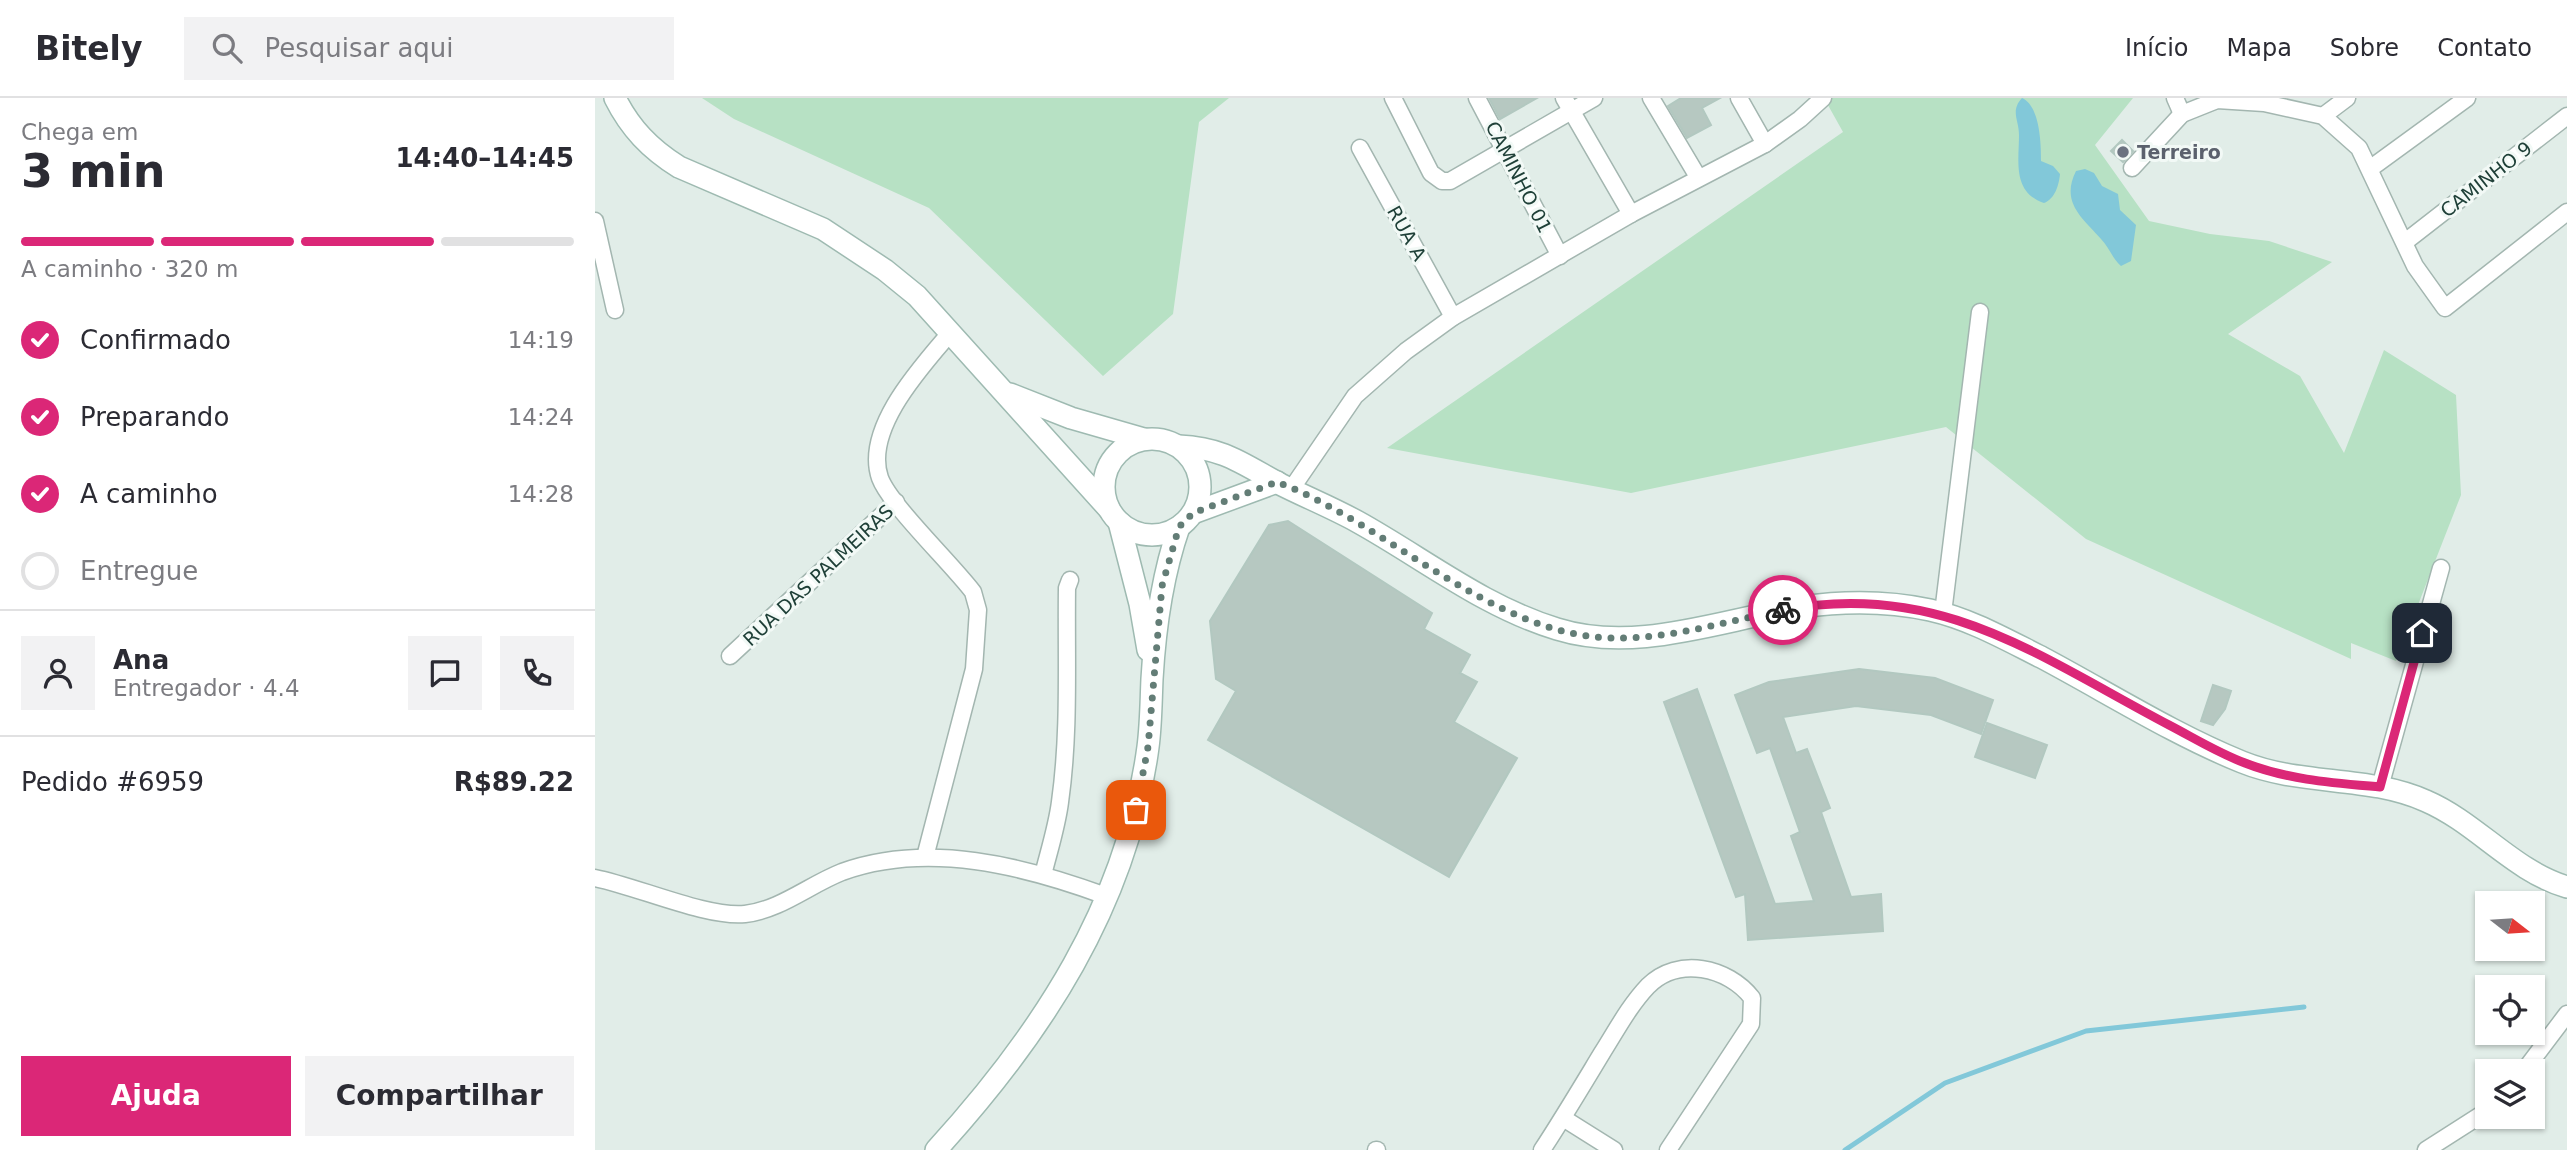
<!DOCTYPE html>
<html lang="pt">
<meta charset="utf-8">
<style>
body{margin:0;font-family:"DejaVu Sans",sans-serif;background:#f2f2f3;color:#2b2b33;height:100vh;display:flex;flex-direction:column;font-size:26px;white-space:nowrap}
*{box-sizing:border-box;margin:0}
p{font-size:23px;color:#7c7c81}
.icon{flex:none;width:38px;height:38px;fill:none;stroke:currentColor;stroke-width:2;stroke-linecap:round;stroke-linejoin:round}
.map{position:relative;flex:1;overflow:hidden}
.panel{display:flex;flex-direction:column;background:#fff;width:595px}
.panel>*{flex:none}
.needle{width:46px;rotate:107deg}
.controls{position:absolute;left:1880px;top:793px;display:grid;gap:14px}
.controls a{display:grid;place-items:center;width:70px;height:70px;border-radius:0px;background:#fff;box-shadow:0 2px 5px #0004;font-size:35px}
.pin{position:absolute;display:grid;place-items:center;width:60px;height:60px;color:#fff;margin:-30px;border-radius:14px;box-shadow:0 4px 10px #0006}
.courier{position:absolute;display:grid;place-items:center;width:70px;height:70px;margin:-35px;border:5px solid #db2777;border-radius:50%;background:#fff;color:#222;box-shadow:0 2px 9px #0007}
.overview em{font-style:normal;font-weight:700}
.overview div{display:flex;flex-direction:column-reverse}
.overview{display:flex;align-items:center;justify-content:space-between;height:119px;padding:0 21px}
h1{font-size:46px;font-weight:700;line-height:52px}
.bar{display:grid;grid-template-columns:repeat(4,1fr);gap:10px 7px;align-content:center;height:84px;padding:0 21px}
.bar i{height:9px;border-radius:5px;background:#e1e1e2}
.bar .selected{background:#db2777}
.bar p{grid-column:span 4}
.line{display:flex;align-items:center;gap:18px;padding:0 21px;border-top:2px solid #e1e1e2}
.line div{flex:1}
.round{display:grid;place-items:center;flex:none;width:74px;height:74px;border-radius:0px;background:#f2f2f3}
ol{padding:0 21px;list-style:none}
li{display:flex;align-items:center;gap:21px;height:77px}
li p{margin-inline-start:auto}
li .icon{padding:7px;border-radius:50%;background:#db2777;color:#fff;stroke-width:4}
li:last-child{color:#7c7c81}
li i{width:38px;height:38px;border:4px solid #e1e1e2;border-radius:50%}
.cta{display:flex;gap:14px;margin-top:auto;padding:14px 21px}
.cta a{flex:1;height:80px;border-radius:0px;background:#db2777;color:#fff;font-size:28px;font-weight:700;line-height:80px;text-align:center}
.cta a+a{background:#f2f2f3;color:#2b2b33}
header{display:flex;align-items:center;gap:42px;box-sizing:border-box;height:98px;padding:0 35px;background:#fff;border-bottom:2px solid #e1e1e2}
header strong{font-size:33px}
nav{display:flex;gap:38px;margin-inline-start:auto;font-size:24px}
.search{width:490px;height:63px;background:#f2f2f3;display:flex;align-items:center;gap:18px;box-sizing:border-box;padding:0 24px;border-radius:0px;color:#7c7c81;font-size:26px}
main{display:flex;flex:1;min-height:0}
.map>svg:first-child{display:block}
.green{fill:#b7e1c4}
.water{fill:#82c8d9}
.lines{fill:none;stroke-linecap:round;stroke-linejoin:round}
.stream{stroke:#82c8d9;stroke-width:5}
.building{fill:#b6c8c1;stroke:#b2c8c0;stroke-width:2}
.minor-casing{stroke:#a3b6b0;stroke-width:19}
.secondary-casing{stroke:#9ebab1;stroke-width:24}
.minor{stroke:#fff;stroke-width:16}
.secondary{stroke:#fff;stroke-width:21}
.done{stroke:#637d76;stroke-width:7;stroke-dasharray:0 12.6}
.route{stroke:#db2777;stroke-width:9}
.worship-dot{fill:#6b7280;stroke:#f2f9f6;stroke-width:2.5}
.labels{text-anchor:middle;stroke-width:6;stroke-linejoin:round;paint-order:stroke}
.worship-label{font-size:19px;font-weight:bold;fill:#5b616d;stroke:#f2f9f6;text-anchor:start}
.street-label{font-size:19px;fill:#1f4038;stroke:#f2f9f6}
</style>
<header>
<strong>Bitely</strong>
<div class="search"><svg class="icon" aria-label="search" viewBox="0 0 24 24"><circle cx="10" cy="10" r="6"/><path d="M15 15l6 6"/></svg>Pesquisar aqui</div>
<nav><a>Início</a><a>Mapa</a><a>Sobre</a><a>Contato</a></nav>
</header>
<main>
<section class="panel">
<div class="overview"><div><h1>3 min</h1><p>Chega em</p></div><em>14:40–14:45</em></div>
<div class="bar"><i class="selected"></i><i class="selected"></i><i class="selected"></i><i></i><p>A caminho · 320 m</p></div>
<ol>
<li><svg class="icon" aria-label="check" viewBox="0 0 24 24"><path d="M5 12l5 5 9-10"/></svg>Confirmado<p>14:19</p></li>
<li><svg class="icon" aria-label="check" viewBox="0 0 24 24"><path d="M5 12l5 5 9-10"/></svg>Preparando<p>14:24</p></li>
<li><svg class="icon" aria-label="check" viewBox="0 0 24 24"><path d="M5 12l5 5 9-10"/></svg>A caminho<p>14:28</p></li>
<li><i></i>Entregue</li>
</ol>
<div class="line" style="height:126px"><a class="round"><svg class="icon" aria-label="person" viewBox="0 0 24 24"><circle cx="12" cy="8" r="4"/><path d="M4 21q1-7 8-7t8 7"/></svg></a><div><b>Ana</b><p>Entregador · 4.4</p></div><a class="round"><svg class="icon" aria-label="chat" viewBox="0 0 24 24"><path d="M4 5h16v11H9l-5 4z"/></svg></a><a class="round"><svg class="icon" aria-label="phone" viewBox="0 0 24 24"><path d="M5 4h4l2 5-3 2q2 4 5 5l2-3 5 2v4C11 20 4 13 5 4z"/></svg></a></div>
<div class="line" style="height:91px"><div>Pedido #6959</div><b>R$89.22</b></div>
<div class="cta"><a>Ajuda</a><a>Compartilhar</a></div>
</section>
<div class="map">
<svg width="1972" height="1052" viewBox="0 0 1972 1052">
<rect width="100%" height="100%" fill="#e1ede8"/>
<!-- green -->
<g class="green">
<polygon points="107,0 634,0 604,24 578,216 508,278 334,110 139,21"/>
<polygon points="1229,0 1538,0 1500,47 1554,123 1615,136 1674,143 1737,164 1633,236 1705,278 1749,355 1789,252 1861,297 1866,397 1801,563 1756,545 1756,561 1491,441 1351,329 1036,395 792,350 1248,34"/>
</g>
<!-- water -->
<g class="water">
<path d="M 1427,0 C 1445,8 1446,45 1446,63 L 1458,68 L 1465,76 C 1464,87 1460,101 1449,105 C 1417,94 1424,63 1424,37 C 1424,22 1415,13 1427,0 Z"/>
<path d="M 1490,71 L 1499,75 L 1507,88 L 1523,96 L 1525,112 L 1541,127 L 1536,163 L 1526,168 C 1517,160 1514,149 1506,141 C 1488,120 1465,105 1481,73 Z"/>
</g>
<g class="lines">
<!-- stream -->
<polyline class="stream" points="1250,1052 1350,985 1491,933 1709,909"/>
</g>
<!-- building -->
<g class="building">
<polygon points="894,0 942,0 905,21"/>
<polygon points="1086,0 1125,0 1107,10 1116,27 1092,40 1073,8"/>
<polygon points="1527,42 1538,53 1528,64 1516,53"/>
<polygon points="693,423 837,515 829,531 875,557 865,575 882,584 859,624 922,660 854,779 613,642 641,593 621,581 615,523 674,427"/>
<polygon points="1264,571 1340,580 1398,602 1386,636 1336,617 1261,608 1188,619 1201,655 1212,651 1235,710 1226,714 1256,799 1286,796 1288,833 1153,842 1150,796 1141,799 1069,604 1102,591 1180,806 1219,803 1196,738 1205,734 1175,650 1162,655 1140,597 1174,584"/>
<polygon points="1618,587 1636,593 1630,611 1618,627 1606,623"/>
<polygon points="1392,625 1452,647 1440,680 1380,659"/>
</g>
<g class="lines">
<!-- minor casing -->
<g class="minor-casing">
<g id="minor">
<polyline points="798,0 836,75 847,83 855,83 999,0"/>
<polyline points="882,0 965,158"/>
<polyline points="969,0 1036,116"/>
<polyline points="1056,0 1103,79"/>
<polyline points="1144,0 1170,46"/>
<polyline points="1580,0 1587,16 1622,2 1669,5 1728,18 1764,50 1820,168 1850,210 1972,114"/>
<polyline points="1728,18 1752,0"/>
<polyline points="765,50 858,219"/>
<polyline points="1537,70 1587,16"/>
<polyline points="1776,70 1872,0"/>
<polyline points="0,123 20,212"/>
<polyline points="1810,144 1972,18"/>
<polyline points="697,390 760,298 811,253 858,219 1036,116 1170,46 1205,21 1228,0"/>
<polyline points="1348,515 1385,214"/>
<polyline points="135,558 301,404"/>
<polyline points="1785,689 1846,470"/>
<path d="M 330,759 L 379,571 L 383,512 L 378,494 C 357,466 295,407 285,380 C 268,331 327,268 356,234"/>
<path d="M 448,777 C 454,753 462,728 465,704 C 475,633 471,562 472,490 L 475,482"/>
<path d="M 0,780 C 41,788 112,820 150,816 C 185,812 214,787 247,774 C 333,743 429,768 511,798"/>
<polyline points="1929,973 1972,916"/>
<polyline points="968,1020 1019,1052"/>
<polyline points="781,1052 782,1052"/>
<path d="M 947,1052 C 968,1020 987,988 1007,955 C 1021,933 1034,908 1053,888 C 1083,858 1133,869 1157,900 L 1156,926 L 1073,1052"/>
<polyline points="1831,1052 1892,1013"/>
</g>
</g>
<!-- secondary casing -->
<g class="secondary-casing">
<g id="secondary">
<path d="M 20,0 C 35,30 55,51 84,69 L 228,131 L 290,172 L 322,198 L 514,411"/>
<polyline points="415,296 476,320 549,341"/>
<circle cx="557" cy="389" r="48"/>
<path d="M 584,348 C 627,350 645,364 681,384 C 708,398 736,409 763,424 C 828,460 889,509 962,531 C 1042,556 1127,521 1207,509 C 1249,503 1293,503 1335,512 C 1375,521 1410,541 1446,559 C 1512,594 1578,636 1647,664 C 1706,688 1773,677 1831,703 C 1882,725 1918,773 1972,789"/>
<polyline points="598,415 682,384"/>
<polyline points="524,424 545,506 553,552"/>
<path d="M 341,1052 C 446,937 532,807 553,649 C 556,626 556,604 557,581 C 560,529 567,478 584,429"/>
</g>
</g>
<!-- minor -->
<use href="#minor" class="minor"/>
<!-- secondary -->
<use href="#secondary" class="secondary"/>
</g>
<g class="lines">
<!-- done -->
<path class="done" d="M 541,712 L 553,649 L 567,488 L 584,429 L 598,415 L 682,384 C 791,425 897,537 1016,540 C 1072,542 1133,523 1188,512"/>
<!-- route -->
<path class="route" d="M 1188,512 C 1344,482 1443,558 1574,627 C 1599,640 1623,655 1650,665 C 1693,682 1740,685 1785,689 L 1827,535"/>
</g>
<!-- markers -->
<circle class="worship-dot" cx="1528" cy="54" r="7"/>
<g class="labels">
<!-- worship labels -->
<g class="worship-label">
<text x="1542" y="61">Terreiro</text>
</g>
<!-- street labels -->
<g class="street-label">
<text transform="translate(924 79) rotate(63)" y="7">CAMINHO 01</text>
<text transform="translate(1891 81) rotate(-38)" y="7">CAMINHO 9</text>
<text transform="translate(812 135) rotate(61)" y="7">RUA A</text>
<text transform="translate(223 477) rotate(-43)" y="7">RUA DAS PALMEIRAS</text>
</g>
</g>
</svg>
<div class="controls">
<a><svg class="needle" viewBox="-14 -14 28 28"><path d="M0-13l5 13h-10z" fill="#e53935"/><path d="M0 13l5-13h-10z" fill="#7c7c81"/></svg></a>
<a><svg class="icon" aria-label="locate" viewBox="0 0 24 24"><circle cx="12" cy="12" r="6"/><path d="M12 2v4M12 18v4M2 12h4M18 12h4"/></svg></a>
<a><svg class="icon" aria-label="layers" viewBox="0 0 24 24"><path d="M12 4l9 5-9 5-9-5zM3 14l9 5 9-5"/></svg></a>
</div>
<div class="pin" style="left:541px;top:712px;background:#ea580c"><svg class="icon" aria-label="bag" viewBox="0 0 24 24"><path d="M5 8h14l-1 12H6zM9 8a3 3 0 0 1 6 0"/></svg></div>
<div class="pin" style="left:1827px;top:535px;background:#1f2937"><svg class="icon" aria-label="home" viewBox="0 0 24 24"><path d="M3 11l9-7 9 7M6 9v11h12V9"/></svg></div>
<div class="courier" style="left:1188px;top:512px"><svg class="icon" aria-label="bike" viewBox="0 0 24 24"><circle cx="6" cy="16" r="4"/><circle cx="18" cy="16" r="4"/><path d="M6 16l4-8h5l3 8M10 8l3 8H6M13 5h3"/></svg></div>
</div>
</main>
